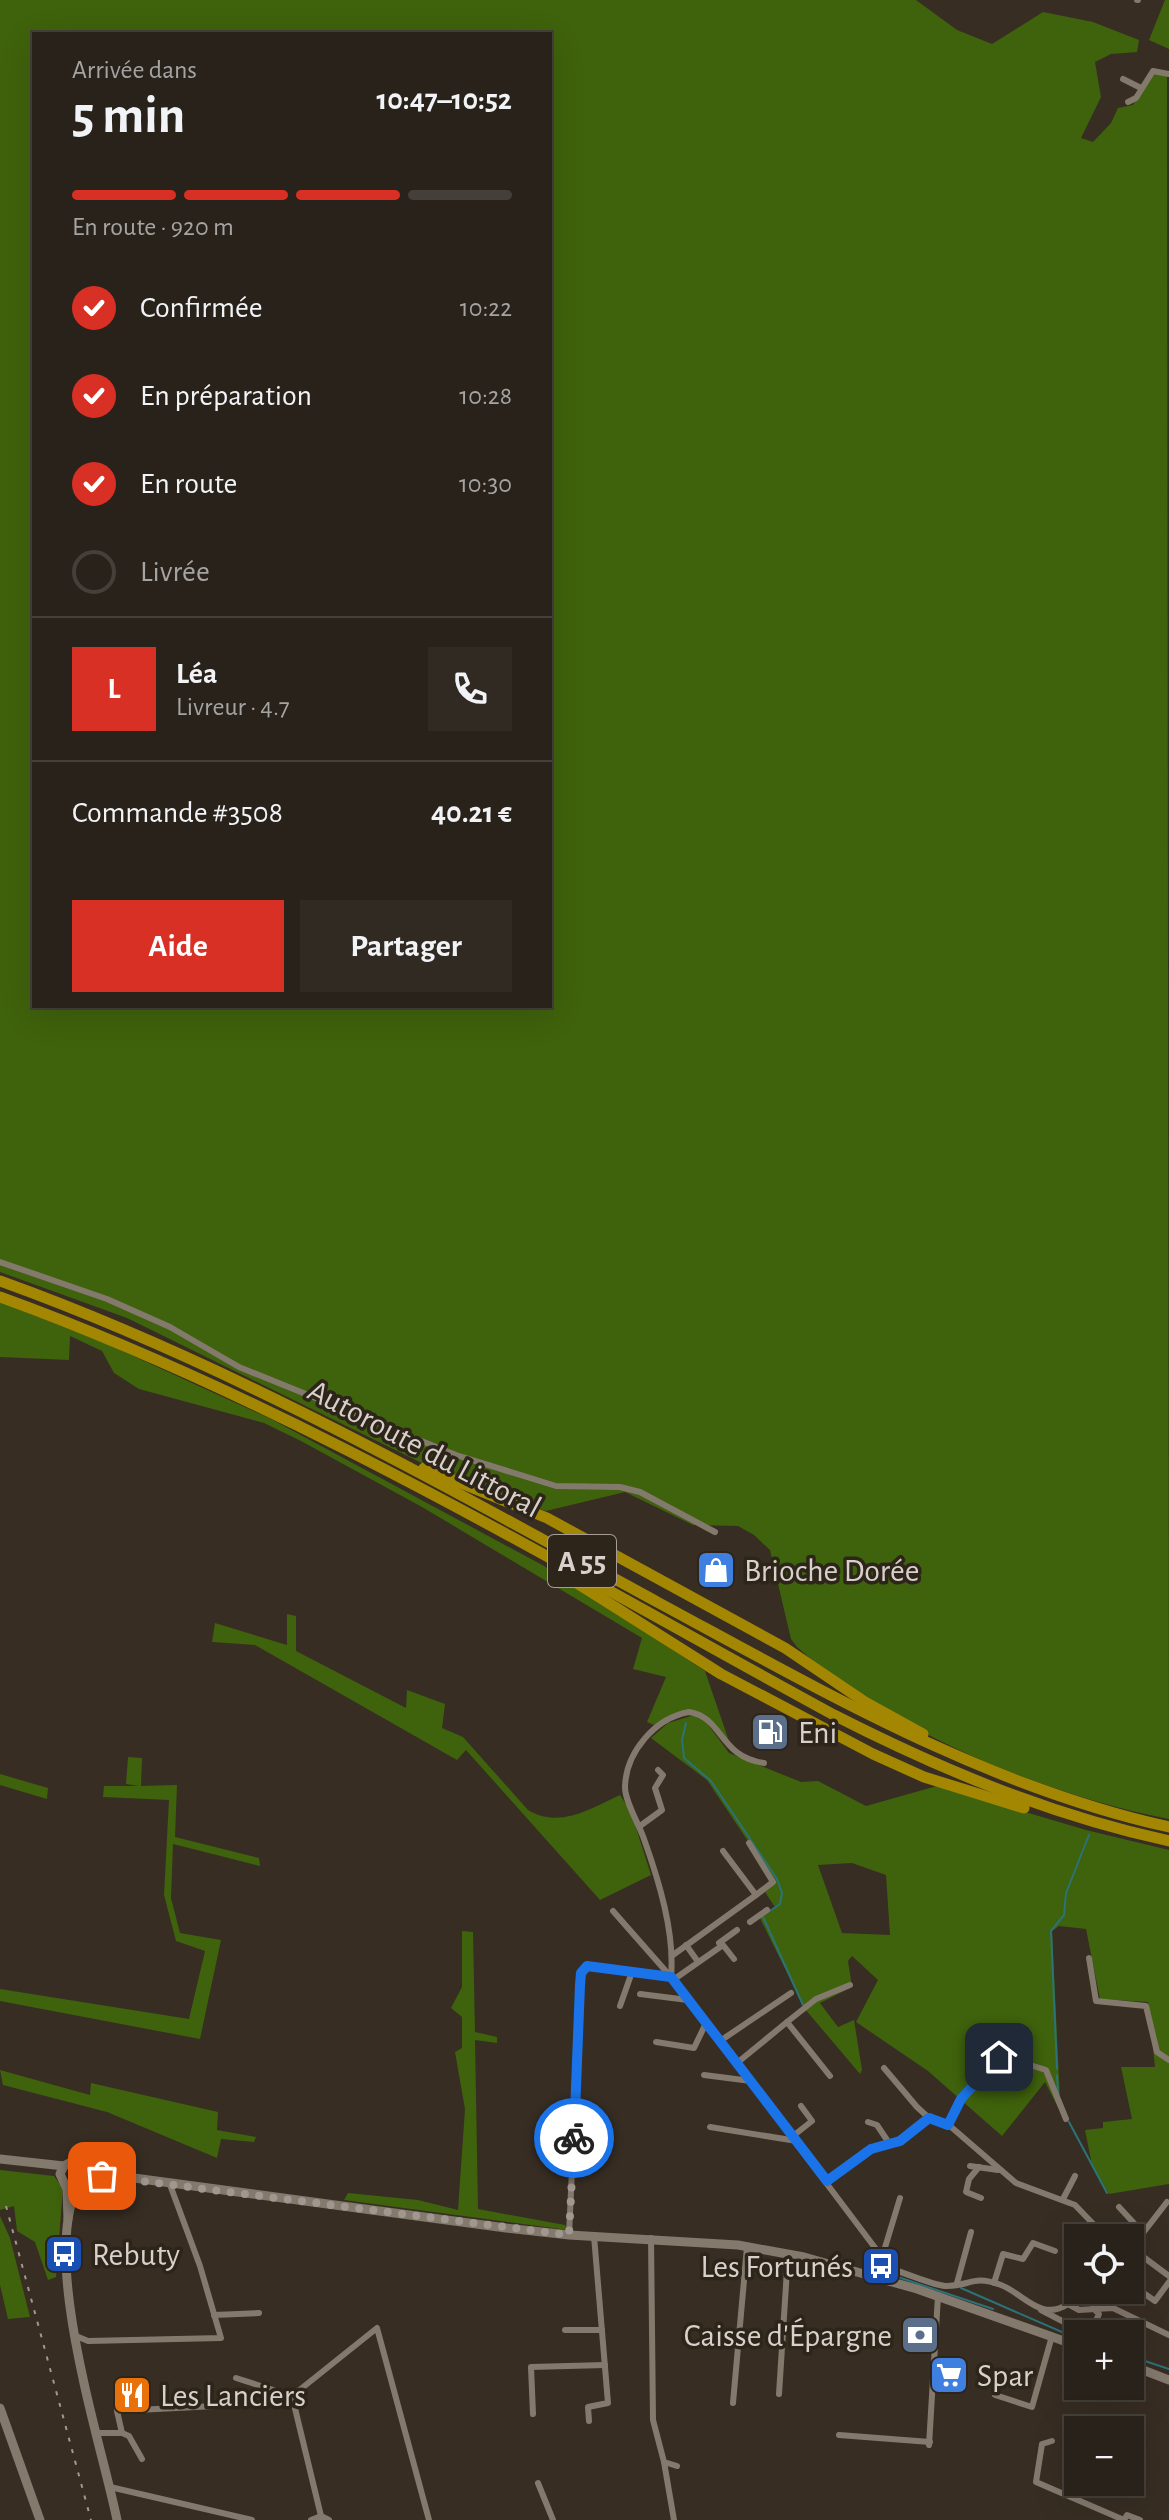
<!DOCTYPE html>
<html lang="fr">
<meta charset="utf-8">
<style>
body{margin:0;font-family:"Alegreya Sans",sans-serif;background:#312a23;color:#f1f3f6;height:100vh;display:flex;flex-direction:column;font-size:30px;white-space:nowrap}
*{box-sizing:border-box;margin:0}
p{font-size:26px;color:#a5a4a2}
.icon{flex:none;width:44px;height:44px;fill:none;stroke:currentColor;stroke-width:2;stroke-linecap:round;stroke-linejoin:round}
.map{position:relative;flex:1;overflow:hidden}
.details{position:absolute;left:32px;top:32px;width:520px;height:976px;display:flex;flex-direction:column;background:#29221a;border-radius:0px;box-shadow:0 8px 32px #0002,0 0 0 2px #453f39}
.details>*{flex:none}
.buttons{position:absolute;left:1064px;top:2224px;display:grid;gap:16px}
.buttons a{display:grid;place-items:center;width:80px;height:80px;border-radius:0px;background:#29221a;box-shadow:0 8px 32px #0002,0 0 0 2px #453f39;font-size:40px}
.pin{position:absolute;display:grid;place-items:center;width:68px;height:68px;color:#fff;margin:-34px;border-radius:16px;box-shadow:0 4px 12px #0006}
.courier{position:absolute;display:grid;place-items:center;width:80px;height:80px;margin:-40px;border:6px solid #1a73e8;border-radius:50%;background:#fff;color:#222;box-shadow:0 2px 10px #0007}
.overview em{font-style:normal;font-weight:700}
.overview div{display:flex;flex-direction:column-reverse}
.overview{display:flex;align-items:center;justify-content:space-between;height:136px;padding:0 40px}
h1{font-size:52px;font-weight:700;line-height:60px}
.bar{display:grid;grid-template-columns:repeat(4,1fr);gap:12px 8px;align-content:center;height:96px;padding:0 40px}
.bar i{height:10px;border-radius:6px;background:#453f39}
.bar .current{background:#d93025}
.bar p{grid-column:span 4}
.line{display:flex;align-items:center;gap:20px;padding:0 40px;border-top:2px solid #453f39}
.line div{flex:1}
.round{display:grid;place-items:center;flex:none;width:84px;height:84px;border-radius:0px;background:#312a23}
ol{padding:0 40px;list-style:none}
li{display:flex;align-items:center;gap:24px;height:88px}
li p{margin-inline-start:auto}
li .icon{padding:8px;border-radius:50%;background:#d93025;color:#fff;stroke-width:4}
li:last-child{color:#a5a4a2}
li i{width:44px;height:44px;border:4px solid #453f39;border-radius:50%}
.action{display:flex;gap:16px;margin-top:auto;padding:16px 40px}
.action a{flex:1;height:92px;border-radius:0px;background:#d93025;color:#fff;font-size:32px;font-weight:700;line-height:92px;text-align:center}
.action a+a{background:#312a23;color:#f1f3f6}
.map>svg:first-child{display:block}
.green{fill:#3f620c;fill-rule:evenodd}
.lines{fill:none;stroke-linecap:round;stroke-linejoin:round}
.stream{stroke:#2b7378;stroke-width:2}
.street{stroke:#84796d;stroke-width:6}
.secondary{stroke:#84796d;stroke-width:9}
.highway{stroke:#a38702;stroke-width:11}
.rail{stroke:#a19992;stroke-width:2;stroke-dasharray:4 8;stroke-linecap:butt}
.done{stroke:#a09890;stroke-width:8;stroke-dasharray:0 14.4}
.route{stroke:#1a73e8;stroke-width:10}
.labels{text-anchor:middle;stroke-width:7;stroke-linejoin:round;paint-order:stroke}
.shield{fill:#2d241a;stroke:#a59d96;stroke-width:2}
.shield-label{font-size:30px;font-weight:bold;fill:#d8d1cb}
.street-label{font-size:32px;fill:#d8d1cb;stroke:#2d241a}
.poi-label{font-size:32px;fill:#d8d1cb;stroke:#2d241a;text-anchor:start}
</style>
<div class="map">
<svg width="1169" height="2520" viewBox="0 0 1169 2520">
<rect width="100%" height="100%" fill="#372d23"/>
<!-- green -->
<g class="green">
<path d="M 0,0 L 916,0 L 957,30 L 992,44 L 1043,12 L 1093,22 L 1139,40 L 1137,52 L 1111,54 L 1095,62 L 1101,97 L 1081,138 L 1093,142 L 1111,123 L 1118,108 L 1133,105 L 1153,71 L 1167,76 L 1169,1819 C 1048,1796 889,1731 797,1647 L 791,1639 L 770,1550 L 754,1535 L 738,1526 L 693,1525 L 625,1492 L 546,1511 L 450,1477 L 127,1318 L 0,1272 ZM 34,34 L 550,34 L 550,1006 L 34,1006 Z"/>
<polygon points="1165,0 1169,0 1169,49 1149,40"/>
<polygon points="0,1302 105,1343 271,1419 544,1566 705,1671 731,1747 706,1715 694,1711 654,1725 647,1722 666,1677 633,1669 642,1638 422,1507 301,1441 264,1423 139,1389 114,1373 102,1351 70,1336 69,1360 0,1357"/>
<path d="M 287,1614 L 296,1616 L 296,1651 L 406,1708 L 407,1690 L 445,1704 L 442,1728 L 463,1737 L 528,1810 C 560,1829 590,1809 620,1795 L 631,1812 L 651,1875 L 600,1900 L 466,1750 L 457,1760 L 255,1645 L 212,1642 L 215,1623 L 287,1645 Z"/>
<path d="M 694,1715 L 704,1719 L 729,1753 L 801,1782 L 818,1781 L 866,1806 L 937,1786 L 1086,1830 L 1169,1850 L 1169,2184 L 1109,2194 L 1092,2165 L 1085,2130 L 1103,2128 L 1103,2122 L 1132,2119 L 1121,2067 L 1155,2067 L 1148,2002 L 1100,1999 L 1086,1929 L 1059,1926 L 1052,1931 L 1060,2100 L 1065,2121 L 1045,2082 L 1002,2136 L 928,2071 L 856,2022 L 878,1980 L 852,1956 L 848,1961 L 852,1987 L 820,2003 L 838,2027 L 854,2020 L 862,2070 L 860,2074 L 805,2009 L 759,1916 L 775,1907 L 765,1892 L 776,1883 L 707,1780 L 651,1738 L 668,1723 ZM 852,1863 L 886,1875 L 890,1935 L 842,1933 L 818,1865 Z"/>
<polygon points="128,1757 142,1758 141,1786 177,1785 175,1837 259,1858 260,1866 173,1844 171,1898 180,1933 221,1940 200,2039 0,2001 0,1989 189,2019 205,1951 176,1941 164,1895 169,1800 103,1797 104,1786 139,1786 126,1784"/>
<polygon points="0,1774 48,1788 47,1799 0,1785"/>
<polygon points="462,1931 473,1932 475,2032 497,2037 497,2043 475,2040 478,2209 565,2225 568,2230 344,2200 348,2193 418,2200 458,2210 465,2109 455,2052 462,2048 462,2017 451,2008 462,1987"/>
<polygon points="0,2070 90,2095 91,2083 218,2112 217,2130 256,2137 254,2142 221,2139 217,2158 107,2112 3,2085"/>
<polygon points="0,2170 54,2176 63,2188 56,2277 48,2280 35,2242 17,2231 14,2206 0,2210"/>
<polygon points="0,2216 10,2238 30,2317 8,2319 0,2285"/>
</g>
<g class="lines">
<!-- stream -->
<g class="stream">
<polyline points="686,1723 682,1740 684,1758 711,1781 777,1879 782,1893 780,1904 770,1911"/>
<polyline points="763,1917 803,2005"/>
<polyline points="1057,2069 1051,1931 1064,1915 1066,1893 1089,1835"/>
<polyline points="1057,2075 1058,2094"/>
<polyline points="1069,2122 1107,2193"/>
<polyline points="898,2277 993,2309"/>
<polyline points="961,2288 1078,2339"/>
<polyline points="1130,2356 1169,2369"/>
</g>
<!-- street -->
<g class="street">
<polyline points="1137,0 1138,0"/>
<polyline points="1123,79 1141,88"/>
<polyline points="1128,102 1136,98 1153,71 1169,74"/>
<polyline points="0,1262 107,1299 170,1327 239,1367 456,1455 556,1486 620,1487 640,1492 715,1532"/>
<polyline points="640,1826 662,1810 655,1788 663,1775 658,1770"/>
<polyline points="749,1843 773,1882 756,1895"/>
<polyline points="613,1911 671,1977"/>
<polyline points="750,1922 767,1910"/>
<polyline points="719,1943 737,1930"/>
<polyline points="686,1945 696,1959"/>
<polyline points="673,1955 756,1895 723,1851"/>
<polyline points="1089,1958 1096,2001 1146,2006 1157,2052 1169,2060"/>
<path d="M 671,1977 C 675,1933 659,1881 644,1839 C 639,1824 625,1802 625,1787 C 626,1752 655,1718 689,1712 C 723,1717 719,1757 764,1763"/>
<polyline points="673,1980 723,1945 734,1959"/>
<polyline points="640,1994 688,2000"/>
<polyline points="620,2006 632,1972"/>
<polyline points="787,2022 816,1999 850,1985"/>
<polyline points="720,2041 791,1993"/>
<polyline points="656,2042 694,2048 706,2023"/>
<polyline points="737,2063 787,2022 830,2076"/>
<polyline points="884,2068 917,2107 929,2118 950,2126 1016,2183 1075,2205 1101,2232 1113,2238"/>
<polyline points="704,2075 751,2081"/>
<polyline points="868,2122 877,2125 889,2143"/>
<polyline points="948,2125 961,2099 1001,2056 1046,2070 1066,2119"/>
<polyline points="710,2127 797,2141"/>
<polyline points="793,2136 812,2121 801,2106"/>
<polyline points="970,2166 998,2170"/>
<polyline points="979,2167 969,2179 966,2192 981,2198"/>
<polyline points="827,2181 871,2149 900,2141 929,2118"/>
<polyline points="1063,2199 1075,2176"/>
<polyline points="1119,2207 1143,2233"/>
<path d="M 569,2235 L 581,1973 L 587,1966 L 671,1977 L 891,2269 C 906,2273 932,2285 945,2286 C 970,2287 971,2274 1001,2285 C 1024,2294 1041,2322 1068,2304 L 1079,2310 L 1113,2308 L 1169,2335"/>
<polyline points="651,2238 653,2420 664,2462 677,2466"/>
<polyline points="1130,2247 1169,2276"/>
<polyline points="1137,2251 1143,2233 1167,2202"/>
<polyline points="883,2254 900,2198"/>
<polyline points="957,2283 971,2232"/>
<polyline points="994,2283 1003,2254 1023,2259 1033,2243 1055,2251"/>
<polyline points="1135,2287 1155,2301 1169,2282"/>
<polyline points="1068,2304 1078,2287"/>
<polyline points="1041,2310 1087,2334"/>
<polyline points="214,2315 259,2313"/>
<polyline points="565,2330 602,2330"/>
<polyline points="1090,2334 1099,2314 1093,2308"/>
<polyline points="76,2336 88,2341 221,2338 200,2266 169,2182"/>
<polyline points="236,2378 292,2396"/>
<polyline points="779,2394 788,2254"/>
<polyline points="995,2395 1032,2407 1052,2336"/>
<polyline points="292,2396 377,2328 429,2520"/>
<polyline points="292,2396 321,2516 329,2520"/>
<polyline points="733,2403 747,2247"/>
<polyline points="533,2414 531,2367 605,2365"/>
<polyline points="589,2421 588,2407 608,2403 594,2236"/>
<polyline points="98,2433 122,2433 117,2411 216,2406"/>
<polyline points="122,2433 129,2436 142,2459"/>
<polyline points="839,2435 930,2442"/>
<polyline points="1052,2441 1042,2444 1036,2482 1124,2520"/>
<polyline points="929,2445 938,2296"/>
<polyline points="664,2462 674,2520"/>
<polyline points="538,2483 553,2520"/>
<polyline points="110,2487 252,2520"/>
<polyline points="311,2520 321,2516 319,2520"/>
<polyline points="1124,2520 1127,2515 1140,2520"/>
</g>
<!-- secondary -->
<g class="secondary">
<polyline points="0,2159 64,2166"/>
<path d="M 83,2178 C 35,2244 101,2441 117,2520"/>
<polyline points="68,2219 67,2189 60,2174 64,2166 71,2162 134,2178 506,2228 569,2235 738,2245 804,2257 917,2289 1078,2346"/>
<polyline points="1130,2365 1169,2380"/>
<polyline points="0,2408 40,2520"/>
</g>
<!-- highway -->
<g class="highway">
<path d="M 0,1281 C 231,1364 444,1486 659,1603 C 824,1692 985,1786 1169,1827"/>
<path d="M 0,1297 C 292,1403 562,1567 834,1715 C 942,1770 1050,1815 1169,1841"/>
<polyline points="424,1468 547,1518 785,1648 865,1702 923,1734"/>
<polyline points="577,1583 721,1674 873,1754 924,1777 1024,1808"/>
</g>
<!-- rail -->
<polyline class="rail" points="6,2206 91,2520"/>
</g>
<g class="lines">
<!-- done -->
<polyline class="done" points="102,2176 569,2235 574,2138"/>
<!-- route -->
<polyline class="route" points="574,2138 580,1985 581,1973 587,1966 671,1977 827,2181 871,2149 900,2141 929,2118 948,2125 961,2099 999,2057"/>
</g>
<!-- icons -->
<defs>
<g id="shop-square" transform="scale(2)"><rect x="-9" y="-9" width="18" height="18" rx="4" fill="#3f7fe0" stroke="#2d241a"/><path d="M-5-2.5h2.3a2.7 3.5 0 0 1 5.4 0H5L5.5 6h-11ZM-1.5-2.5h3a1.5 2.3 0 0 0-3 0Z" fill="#fff"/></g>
<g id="fuel-square" transform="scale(2)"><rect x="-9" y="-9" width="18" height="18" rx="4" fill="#5c6f8a" stroke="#2d241a"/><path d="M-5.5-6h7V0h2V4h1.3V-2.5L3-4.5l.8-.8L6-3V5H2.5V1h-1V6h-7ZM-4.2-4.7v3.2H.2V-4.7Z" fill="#fff"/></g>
<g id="bus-square" transform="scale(2)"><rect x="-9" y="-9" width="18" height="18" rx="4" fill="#1a4fb4" stroke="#2d241a"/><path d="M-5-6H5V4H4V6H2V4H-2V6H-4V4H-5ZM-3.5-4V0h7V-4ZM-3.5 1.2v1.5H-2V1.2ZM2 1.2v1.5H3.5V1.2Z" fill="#fff"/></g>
<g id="bank-square" transform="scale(2)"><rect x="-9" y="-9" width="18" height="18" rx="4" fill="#5c6f8a" stroke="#2d241a"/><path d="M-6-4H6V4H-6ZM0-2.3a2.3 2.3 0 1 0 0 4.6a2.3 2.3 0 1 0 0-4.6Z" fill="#fff"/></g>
<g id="supermarket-square" transform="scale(2)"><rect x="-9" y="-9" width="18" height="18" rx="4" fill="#3f7fe0" stroke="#2d241a"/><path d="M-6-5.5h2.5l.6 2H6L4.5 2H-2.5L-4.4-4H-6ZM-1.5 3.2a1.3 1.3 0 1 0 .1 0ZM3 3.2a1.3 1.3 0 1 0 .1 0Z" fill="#fff"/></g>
<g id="restaurant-square" transform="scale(2)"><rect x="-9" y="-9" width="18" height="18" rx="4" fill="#e8710a" stroke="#2d241a"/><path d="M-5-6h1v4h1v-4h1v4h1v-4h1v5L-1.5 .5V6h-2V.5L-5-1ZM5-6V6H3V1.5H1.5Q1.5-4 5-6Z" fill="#fff"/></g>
</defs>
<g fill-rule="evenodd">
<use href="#shop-square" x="716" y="1570"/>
<use href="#fuel-square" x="770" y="1732"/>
<use href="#bus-square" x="64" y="2254"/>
<use href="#bus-square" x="881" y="2266"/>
<use href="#bank-square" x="920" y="2335"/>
<use href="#supermarket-square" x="949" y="2375"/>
<use href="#restaurant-square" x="132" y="2395"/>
</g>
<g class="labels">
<!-- shield labels -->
<rect class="shield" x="548" y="1535" width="68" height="52" rx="6"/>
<g class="shield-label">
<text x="582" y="1571">A 55</text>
</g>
<!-- street labels -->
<g class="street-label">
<text transform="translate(425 1448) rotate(28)" y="11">Autoroute du Littoral</text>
</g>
<!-- poi labels -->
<g class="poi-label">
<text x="744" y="1581">Brioche Dorée</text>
<text x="798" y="1743">Eni</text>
<text x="92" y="2265">Rebuty</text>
<text x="853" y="2277" text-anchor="end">Les Fortunés</text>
<text x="892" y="2346" text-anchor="end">Caisse d'Épargne</text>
<text x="977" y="2386">Spar</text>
<text x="160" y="2406">Les Lanciers</text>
</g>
</g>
</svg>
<div class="buttons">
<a><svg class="icon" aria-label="locate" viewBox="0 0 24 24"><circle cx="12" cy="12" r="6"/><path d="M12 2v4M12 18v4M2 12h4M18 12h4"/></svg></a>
<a>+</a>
<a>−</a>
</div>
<div class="pin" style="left:102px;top:2176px;background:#ea580c"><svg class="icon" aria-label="bag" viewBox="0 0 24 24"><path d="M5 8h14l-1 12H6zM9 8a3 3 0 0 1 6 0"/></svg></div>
<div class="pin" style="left:999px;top:2057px;background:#1f2937"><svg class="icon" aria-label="home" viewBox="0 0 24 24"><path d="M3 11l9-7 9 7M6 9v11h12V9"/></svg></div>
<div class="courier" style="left:574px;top:2138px"><svg class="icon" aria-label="bike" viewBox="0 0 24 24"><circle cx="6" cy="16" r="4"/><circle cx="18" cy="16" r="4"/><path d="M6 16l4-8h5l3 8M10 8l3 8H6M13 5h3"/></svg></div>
<section class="details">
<div class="overview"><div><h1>5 min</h1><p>Arrivée dans</p></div><em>10:47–10:52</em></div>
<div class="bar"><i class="current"></i><i class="current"></i><i class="current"></i><i></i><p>En route · 920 m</p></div>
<ol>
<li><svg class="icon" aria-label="check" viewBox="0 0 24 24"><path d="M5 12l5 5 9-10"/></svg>Confirmée<p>10:22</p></li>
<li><svg class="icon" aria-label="check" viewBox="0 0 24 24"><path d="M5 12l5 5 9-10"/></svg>En préparation<p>10:28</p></li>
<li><svg class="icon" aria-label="check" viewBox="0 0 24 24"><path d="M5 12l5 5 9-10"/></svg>En route<p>10:30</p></li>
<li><i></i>Livrée</li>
</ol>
<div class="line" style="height:144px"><b class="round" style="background:#d93025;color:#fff">L</b><div><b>Léa</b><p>Livreur · 4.7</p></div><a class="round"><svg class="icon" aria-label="phone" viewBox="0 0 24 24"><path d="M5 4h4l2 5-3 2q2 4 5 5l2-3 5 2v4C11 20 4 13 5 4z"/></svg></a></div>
<div class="line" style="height:104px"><div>Commande #3508</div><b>40.21 €</b></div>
<div class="action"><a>Aide</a><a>Partager</a></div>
</section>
</div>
